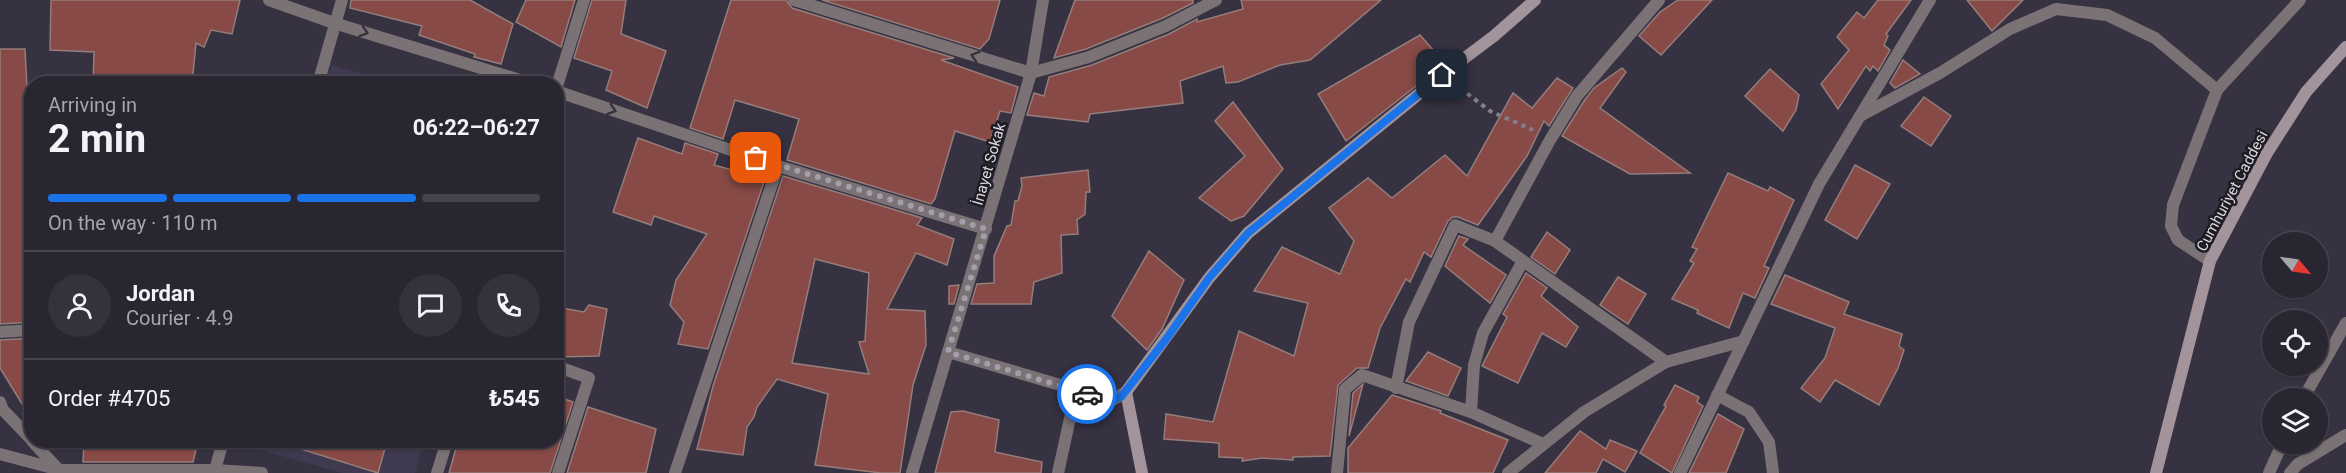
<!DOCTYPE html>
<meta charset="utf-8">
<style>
body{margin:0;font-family:Roboto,sans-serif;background:#35323e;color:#f1f3f6;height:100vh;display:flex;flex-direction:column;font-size:22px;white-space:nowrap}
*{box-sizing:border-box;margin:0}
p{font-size:20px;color:#a5a5ac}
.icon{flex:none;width:33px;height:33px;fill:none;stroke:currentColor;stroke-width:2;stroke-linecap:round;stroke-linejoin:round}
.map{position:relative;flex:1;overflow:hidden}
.drawer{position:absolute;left:24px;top:76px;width:540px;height:372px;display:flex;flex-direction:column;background:#292632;border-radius:24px;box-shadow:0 2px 4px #0004,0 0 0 2px #45434d}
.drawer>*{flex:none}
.needle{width:39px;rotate:119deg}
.tools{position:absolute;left:2262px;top:232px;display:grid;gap:12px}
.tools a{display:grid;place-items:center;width:66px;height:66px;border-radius:50%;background:#292632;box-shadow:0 2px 4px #0004,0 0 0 2px #45434d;font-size:30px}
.pin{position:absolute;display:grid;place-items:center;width:51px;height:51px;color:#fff;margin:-26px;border-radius:12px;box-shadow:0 3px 9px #0006}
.courier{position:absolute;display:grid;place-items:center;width:60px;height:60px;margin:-30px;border:4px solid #1a73e8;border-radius:50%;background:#fff;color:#222;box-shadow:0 2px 8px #0007}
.overview em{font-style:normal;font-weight:700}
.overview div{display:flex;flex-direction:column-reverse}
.overview{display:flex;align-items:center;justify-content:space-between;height:102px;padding:0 24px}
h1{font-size:39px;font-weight:700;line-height:45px}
.bar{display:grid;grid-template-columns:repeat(4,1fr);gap:9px 6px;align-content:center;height:72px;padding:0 24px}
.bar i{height:8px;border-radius:4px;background:#45434d}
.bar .on{background:#1a73e8}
.bar p{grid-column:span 4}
.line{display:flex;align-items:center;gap:15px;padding:0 24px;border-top:2px solid #45434d}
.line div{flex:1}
.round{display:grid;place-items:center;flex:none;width:63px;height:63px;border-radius:32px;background:#35323e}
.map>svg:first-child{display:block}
.built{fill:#403a50}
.building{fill:#874a46;stroke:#947d7b;stroke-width:1.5;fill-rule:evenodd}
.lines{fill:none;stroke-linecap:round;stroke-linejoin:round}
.path{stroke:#837e8c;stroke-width:4;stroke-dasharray:4.5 4.5;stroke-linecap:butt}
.lane{stroke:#7b7276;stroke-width:12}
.street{stroke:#7b7276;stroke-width:12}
.secondary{stroke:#a2949a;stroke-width:12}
.oneway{stroke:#353238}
.done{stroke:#a29eaa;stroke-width:6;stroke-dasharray:0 10.8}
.route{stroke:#1a73e8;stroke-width:8}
.labels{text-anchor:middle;stroke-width:5;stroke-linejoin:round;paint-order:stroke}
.street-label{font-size:15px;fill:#dbd8e2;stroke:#1e1c23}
</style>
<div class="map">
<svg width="2346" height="473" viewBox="0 0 2346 473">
<rect width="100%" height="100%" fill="#373242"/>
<!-- built -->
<g class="built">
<polygon points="331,65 399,84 325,84"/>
<polygon points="229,441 424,441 415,473 342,473"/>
</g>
<!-- building -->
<g class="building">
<polygon points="51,0 240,0 232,34 211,30 204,47 196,43 192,84 93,84 94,52 50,50"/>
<polygon points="351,0 470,0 513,24 501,64 474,57 475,54 419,35 422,26 350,8"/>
<polygon points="526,0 575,0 561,47 516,22"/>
<polygon points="592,0 626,0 621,34 666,51 647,108 606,90 612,71 574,58"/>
<polygon points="731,0 786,0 792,8 954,58 941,60 1018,87 1011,113 1000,111 990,142 955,131 935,199 931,204 787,160 799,119 735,100 723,139 690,128"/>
<polygon points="822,0 1000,0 989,39 980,49"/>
<polygon points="1075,0 1193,0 1193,3 1163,18 1086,49 1054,58"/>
<polygon points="1241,0 1381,0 1310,60 1280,65 1238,82 1226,83 1223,66 1180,81 1183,103 1090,114 1088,122 1027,115 1034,93 1044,96 1049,77 1092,65 1169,34 1197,19 1197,22 1243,9"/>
<polygon points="1678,0 1712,0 1661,55 1639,36 1660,12"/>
<polygon points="1878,0 1911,0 1886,34 1888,36 1884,45 1890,50 1878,71 1873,66 1870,71 1866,66 1838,109 1821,84 1849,50 1837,37 1857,12 1864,18"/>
<polygon points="1967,0 2023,0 1992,31"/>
<polygon points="1420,35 1441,59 1416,86 1346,141 1318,94"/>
<polygon points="0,49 25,49 32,187 32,322 0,324"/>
<polygon points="1903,60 1920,74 1895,88 1890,83"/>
<polygon points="1622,68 1626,72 1600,108 1690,173 1630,174 1562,136 1584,101 1594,88"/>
<polygon points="1770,69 1799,95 1796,110 1783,131 1745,96"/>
<polygon points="1557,78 1573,88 1549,126 1544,121 1527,156 1478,225 1458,217 1453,217 1448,221 1431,257 1424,252 1410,282 1406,279 1380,328 1368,368 1357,368 1338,385 1330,456 1293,457 1293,460 1262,458 1242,461 1243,458 1219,457 1219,443 1164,439 1166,414 1213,422 1239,331 1294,356 1308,303 1254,291 1282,247 1340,274 1354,241 1329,208 1368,178 1392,198 1445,155 1467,176 1513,93 1532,108"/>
<polygon points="1924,97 1951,116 1931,146 1901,126"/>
<polygon points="1233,102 1283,169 1244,216 1231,221 1199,198 1245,156 1215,121"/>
<polygon points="638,138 682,154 685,143 718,154 714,165 765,179 708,349 678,344 684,322 670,305 676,280 707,234 654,216 651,225 613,212"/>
<polygon points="1855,165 1890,184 1857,239 1825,220"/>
<polygon points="1088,170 1090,192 1086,192 1085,214 1077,220 1078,234 1061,235 1062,273 1034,282 1031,304 971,304 977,284 994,283 994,256 1007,226 1011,225 1015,201 1018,201 1022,186 1021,178"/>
<polygon points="1728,173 1768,191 1770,187 1794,200 1764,266 1769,268 1755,298 1743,293 1729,328 1697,313 1698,310 1672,299 1694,263 1690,261 1697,249 1692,247"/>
<path d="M 783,176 L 922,218 L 917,225 L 954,239 L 947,265 L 916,253 L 887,309 L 925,311 L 926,345 L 913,385 L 900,473 L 881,473 L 815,465 L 828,394 L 777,379 L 757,407 L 754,417 L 747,427 L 743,455 L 697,449 L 713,386 ZM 815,259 L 869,273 L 865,341 L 859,342 L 869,374 L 792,363 Z"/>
<polygon points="1547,232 1570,250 1555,274 1531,257"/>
<polygon points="1459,236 1468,239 1463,245 1506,275 1490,303 1445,266"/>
<polygon points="1149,251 1184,280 1162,329 1147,350 1112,316"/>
<polygon points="1526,273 1547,288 1541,296 1578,327 1566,347 1542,333 1518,383 1482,366 1507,317 1503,314"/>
<polygon points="1785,275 1849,302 1844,314 1902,334 1899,346 1904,350 1898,368 1879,405 1835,380 1820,402 1801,388 1825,358 1835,328 1771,304"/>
<polygon points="1618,277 1646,294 1628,324 1600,305"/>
<polygon points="959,285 954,304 949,304 949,286"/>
<polygon points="589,305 607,309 599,356 556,357 556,307 584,312"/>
<polygon points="32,338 32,420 0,368 0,340"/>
<polygon points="1428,352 1461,368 1448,396 1406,381"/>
<polygon points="1363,384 1349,436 1353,393"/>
<polygon points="1675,385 1699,397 1697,402 1703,406 1672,473 1640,453 1666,406 1664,405"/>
<polygon points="1392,395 1441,411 1440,413 1508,440 1493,473 1348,473 1348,448"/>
<polygon points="556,396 573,402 550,473 449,473 458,441 556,441"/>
<polygon points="588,407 656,429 646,473 567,473"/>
<polygon points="963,411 999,420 995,452 1042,462 1041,473 935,473 951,412"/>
<polygon points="1718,414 1744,429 1726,473 1689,473"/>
<polygon points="1580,431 1606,449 1610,440 1637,451 1625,472 1603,459 1596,473 1545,473"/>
<polygon points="84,441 198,441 193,462 83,462"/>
<polygon points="291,441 387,441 378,473 291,446"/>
</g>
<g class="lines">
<!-- path -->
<polyline class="path" points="1460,88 1490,111 1533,130"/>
<!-- lane -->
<g class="lane">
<polyline points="2210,261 2178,240 2171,226 2173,205 2217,90 2300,0"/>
<polyline points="2303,399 2346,323"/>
<polyline points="2269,473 2282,444"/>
<polyline points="2290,473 2298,464 2346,435"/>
</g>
<!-- street -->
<g class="street">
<polyline points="269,0 334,23 533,84"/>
<polyline points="794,0 1031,73"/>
<polyline points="1031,73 1089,57 1166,26 1216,0"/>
<polyline points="318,84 342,0"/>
<polyline points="556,89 584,0"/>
<polyline points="556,91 778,166 986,229"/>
<polyline points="1860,116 1940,73 2010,29 2056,9 2107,15 2155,38 2217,90"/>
<polyline points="1495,241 1550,140 1577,96 1659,0"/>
<polyline points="1523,261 1483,333 1474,365 1471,412 1543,444"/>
<polyline points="0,332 32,330"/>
<polyline points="948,352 1101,397 1114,399 1126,392"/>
<polyline points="556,366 589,378 558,473"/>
<polyline points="1396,388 1409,322 1455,225 1495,241 1666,362"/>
<polyline points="1717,395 1749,412 1769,442 1773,473"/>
<polyline points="0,402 3,410 32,440"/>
<polyline points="32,441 60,471"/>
<polyline points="0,454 60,470 215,470 262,473"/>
<polyline points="215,470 223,441"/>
<polyline points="437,473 447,441"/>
<polyline points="675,473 778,166"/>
<polyline points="912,473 1031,73 1043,0"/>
<polyline points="1058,473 1076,391"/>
<polyline points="1337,473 1345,389 1362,375 1471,412"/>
<polyline points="1508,473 1584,412 1666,362 1744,341"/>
<polyline points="1680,473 1819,184 1930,0"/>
</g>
<!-- secondary -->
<g class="secondary">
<polyline points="1142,473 1126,392 1209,278 1248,233 1442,75 1494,36 1535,0"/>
<polyline points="2156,473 2210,261 2267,153 2306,92 2346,47"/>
</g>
</g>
<!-- one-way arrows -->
<defs><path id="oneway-chevron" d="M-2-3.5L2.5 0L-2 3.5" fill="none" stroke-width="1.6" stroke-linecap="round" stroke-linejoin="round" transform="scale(1.5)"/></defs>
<g class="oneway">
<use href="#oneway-chevron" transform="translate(364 32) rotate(17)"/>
<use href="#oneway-chevron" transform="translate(975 56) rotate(-163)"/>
<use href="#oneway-chevron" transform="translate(612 110) rotate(19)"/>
</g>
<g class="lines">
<!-- done -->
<polyline class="done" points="756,158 986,229 948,352 1087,394"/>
<!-- route -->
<polyline class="route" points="1087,394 1114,399 1121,397 1167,338 1209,278 1248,233 1442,75"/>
</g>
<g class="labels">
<!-- street labels -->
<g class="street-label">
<text transform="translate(989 164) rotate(-74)" y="5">İnayet Sokak</text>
<text transform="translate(2232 191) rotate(-62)" y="5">Cumhuriyet Caddesi</text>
</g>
</g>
</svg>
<div class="tools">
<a><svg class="needle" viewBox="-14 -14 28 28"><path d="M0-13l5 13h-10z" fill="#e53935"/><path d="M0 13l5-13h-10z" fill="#a5a5ac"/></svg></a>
<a><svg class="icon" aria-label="locate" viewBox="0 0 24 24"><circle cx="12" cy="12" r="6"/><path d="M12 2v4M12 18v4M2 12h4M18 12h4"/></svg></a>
<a><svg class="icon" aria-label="layers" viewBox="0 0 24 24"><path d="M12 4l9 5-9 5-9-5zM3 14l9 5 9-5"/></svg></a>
</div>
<div class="pin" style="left:756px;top:158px;background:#ea580c"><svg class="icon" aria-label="bag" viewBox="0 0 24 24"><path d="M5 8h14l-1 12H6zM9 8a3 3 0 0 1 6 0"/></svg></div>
<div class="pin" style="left:1442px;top:75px;background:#1f2937"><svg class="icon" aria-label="home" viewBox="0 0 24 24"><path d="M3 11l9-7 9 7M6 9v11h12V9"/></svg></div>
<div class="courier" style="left:1087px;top:394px"><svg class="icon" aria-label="car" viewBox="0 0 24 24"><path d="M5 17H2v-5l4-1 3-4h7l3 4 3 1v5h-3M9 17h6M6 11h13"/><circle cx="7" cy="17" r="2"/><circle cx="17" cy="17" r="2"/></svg></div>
<section class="drawer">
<div class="overview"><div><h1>2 min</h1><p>Arriving in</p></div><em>06:22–06:27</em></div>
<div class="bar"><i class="on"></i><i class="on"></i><i class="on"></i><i></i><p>On the way · 110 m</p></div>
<div class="line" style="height:108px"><a class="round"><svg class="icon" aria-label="person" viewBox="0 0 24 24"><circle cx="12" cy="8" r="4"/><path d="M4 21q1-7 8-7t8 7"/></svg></a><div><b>Jordan</b><p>Courier · 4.9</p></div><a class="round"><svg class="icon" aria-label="chat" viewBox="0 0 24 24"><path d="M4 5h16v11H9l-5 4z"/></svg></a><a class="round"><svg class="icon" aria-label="phone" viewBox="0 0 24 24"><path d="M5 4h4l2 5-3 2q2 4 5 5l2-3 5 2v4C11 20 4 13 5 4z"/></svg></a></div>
<div class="line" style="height:78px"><div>Order #4705</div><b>₺545</b></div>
</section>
</div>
